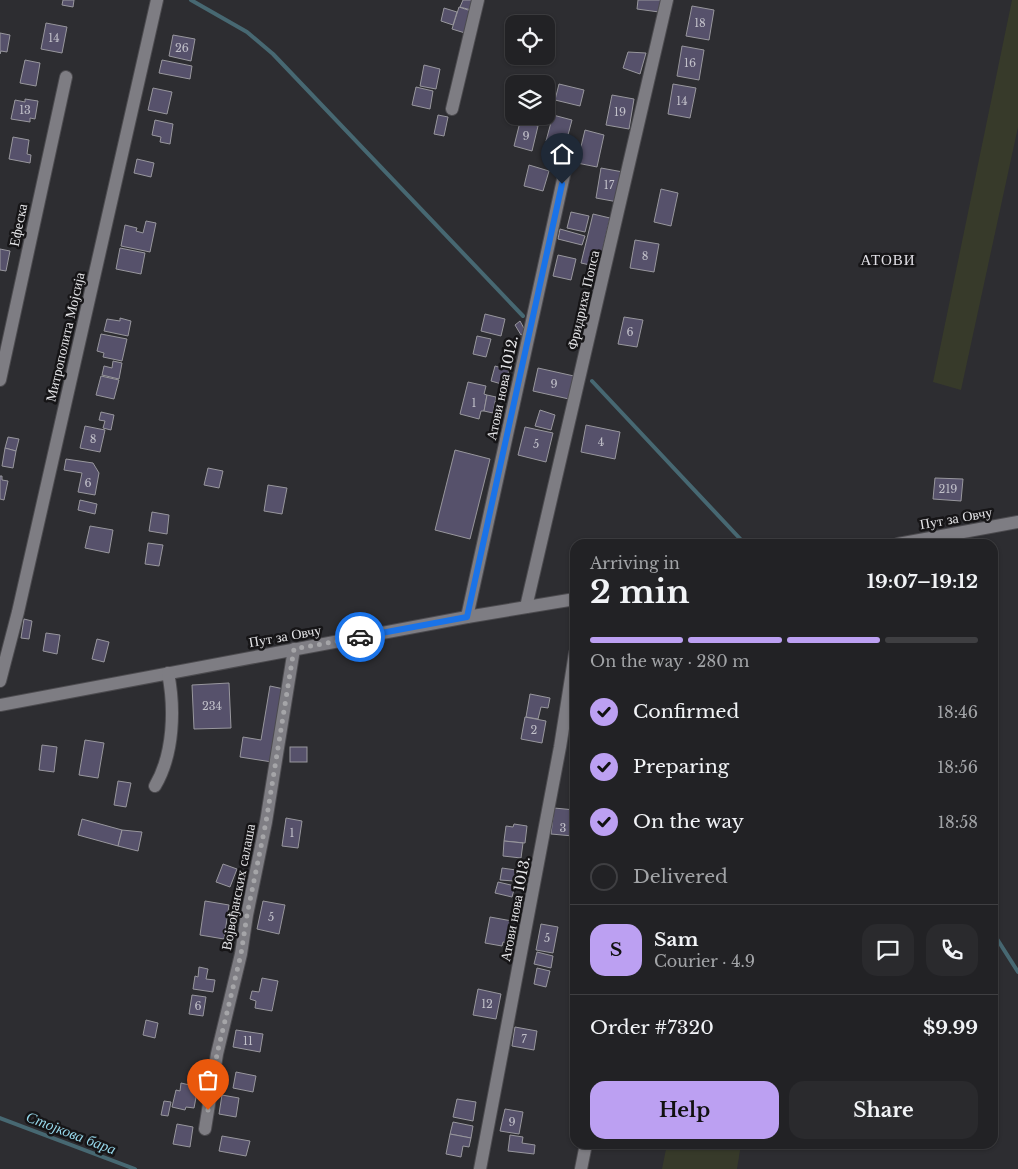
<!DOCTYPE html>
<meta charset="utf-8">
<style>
body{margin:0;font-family:"Libre Baskerville",serif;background:#2a2a2d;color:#f1f3f6;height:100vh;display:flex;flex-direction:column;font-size:19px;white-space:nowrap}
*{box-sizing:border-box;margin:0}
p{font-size:16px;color:#a2a4a7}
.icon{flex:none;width:28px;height:28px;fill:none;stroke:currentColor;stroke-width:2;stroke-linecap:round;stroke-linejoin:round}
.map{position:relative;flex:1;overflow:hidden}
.sheet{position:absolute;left:570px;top:539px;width:428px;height:610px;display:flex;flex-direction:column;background:#222225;border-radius:15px;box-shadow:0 1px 4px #0004,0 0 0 1px #3f3f42}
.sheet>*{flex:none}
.controls{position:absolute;left:505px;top:15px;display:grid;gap:10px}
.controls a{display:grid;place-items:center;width:50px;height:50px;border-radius:10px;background:#222225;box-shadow:0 1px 4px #0004,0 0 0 1px #3f3f42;font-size:25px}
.pin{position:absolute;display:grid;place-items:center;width:42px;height:42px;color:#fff;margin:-51px -21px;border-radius:50% 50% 50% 0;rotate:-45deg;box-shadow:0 0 5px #0007}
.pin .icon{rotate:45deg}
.courier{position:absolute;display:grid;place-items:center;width:50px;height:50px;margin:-25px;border:4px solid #1a73e8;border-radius:50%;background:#fff;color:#222;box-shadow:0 1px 6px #0007}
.summary em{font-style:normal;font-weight:700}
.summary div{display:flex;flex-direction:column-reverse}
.summary{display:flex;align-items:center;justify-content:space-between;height:85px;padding:0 20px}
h1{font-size:32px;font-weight:700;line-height:38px}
.bar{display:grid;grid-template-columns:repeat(4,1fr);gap:8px 5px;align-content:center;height:60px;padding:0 20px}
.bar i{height:6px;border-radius:4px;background:#3f3f42}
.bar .current{background:#bca0f2}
.bar p{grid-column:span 4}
.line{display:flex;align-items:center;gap:12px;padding:0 20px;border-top:1px solid #3f3f42}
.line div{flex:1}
.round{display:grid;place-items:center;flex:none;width:52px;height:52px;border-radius:15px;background:#2a2a2d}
ol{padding:0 20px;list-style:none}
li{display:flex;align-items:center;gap:15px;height:55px}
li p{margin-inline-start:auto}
li .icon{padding:5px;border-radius:50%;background:#bca0f2;color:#111;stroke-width:4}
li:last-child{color:#a2a4a7}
li i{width:28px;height:28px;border:2px solid #3f3f42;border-radius:50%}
.button{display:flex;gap:10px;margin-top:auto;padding:10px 20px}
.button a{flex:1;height:58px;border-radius:15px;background:#bca0f2;color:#111;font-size:20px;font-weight:700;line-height:58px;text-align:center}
.button a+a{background:#2a2a2d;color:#f1f3f6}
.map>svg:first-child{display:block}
.green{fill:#373a2a}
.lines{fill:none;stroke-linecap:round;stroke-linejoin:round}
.stream{stroke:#476872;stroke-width:4}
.building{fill:#56516b;stroke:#98979d}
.minor-casing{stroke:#4c4b4f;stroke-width:14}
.minor{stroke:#7e7d83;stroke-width:12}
.done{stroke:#a5a5a8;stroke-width:5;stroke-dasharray:0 9}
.route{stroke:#1a73e8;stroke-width:6}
.labels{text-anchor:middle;stroke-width:5;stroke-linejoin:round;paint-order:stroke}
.number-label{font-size:11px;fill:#c1c0c9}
.street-label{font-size:14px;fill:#e5e5e8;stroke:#161517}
.neighbourhood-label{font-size:15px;letter-spacing:1px;fill:#e1e0e6;stroke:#161517}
.water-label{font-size:15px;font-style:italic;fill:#97d9ec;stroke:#161517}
</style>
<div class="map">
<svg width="1018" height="1169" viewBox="0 0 1018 1169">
<rect width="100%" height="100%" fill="#2d2d31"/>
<!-- green -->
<g class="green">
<polygon points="1012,0 1018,0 1018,127 961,390 933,382"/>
<polygon points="667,1144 741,1144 737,1169 662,1169"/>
</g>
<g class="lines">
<!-- stream -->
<g class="stream">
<polyline points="191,0 247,32 273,54 523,316"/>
<polyline points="592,381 745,544"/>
<polyline points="992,931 1018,972"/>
<polyline points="0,1118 135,1169"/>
</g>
</g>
<!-- building -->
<g class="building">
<polygon points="63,0 74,0 73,7 62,5"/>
<polygon points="463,0 474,0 471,10 460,7"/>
<polygon points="638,0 661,0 659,12 637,9"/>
<polygon points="692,6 714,10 709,40 686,36"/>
<polygon points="459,7 471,11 465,33 452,29"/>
<polygon points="444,8 457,12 453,25 441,21"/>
<polygon points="46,23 67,27 62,53 41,49"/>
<polygon points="0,33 10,35 7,52 1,51 0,54"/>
<polygon points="173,35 195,39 191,61 169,56"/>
<polygon points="682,46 704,50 699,80 677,76"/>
<polygon points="628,52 646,53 640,74 623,68"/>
<polygon points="25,60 40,63 36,86 20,83"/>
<polygon points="162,60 192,66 190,79 159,73"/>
<polygon points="424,65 440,69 436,89 420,86"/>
<polygon points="559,84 584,90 580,106 555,100"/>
<polygon points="673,84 696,88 690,118 668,114"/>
<polygon points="416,87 433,91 430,109 412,105"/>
<polygon points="153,88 172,92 167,114 148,110"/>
<polygon points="612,95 634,99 629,129 606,125"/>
<polygon points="25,99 38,101 35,119 30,118 30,122 11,119 15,100 25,102"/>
<polygon points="438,115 448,117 444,136 434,134"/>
<polygon points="553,115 572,120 565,146 546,141"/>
<polygon points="155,120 173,124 170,144 160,142 161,137 152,135"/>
<polygon points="520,122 538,126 532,151 514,146"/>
<polygon points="585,130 604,135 597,167 577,163"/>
<polygon points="13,137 29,140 27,154 31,155 30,163 9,159"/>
<polygon points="137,159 154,163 151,177 134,173"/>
<polygon points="529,165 549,171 543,191 524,186"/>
<polygon points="601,168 623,172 618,202 596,198"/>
<polygon points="661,189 678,193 671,226 654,222"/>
<polygon points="571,212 589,216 585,232 567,228"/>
<polygon points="593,214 610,218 599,267 581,263"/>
<polygon points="146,221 156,223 150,252 121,246 125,225 137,228 136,231 143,233"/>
<polygon points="560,229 585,236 582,245 558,239"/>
<polygon points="635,240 659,244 654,272 630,268"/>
<polygon points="120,248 145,253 141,274 116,269"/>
<polygon points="0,249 10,251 6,271 0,270"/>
<polygon points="558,255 576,259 571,280 553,276"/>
<polygon points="485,314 505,319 501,336 481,331"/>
<polygon points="624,317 643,320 637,347 618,344"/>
<polygon points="120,318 131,321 128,336 104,331 107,319 120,321"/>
<polygon points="520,321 526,332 521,335 515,325"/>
<polygon points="101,334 127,339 122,361 103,357 104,353 97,351"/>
<polygon points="477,336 491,339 486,357 473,354"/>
<polygon points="113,361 122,363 119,379 102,375 104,366 112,368"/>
<polygon points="495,366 509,370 505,385 491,381"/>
<polygon points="538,368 574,376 569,399 533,391"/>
<polygon points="101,376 119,380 114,399 96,395"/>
<polygon points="468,382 486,386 484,394 487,395 484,411 481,411 479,419 460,414"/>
<polygon points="487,395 496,397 493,413 484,411"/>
<polygon points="540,410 555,415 551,430 535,426"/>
<polygon points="101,412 114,415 111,430 103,428 105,421 99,420"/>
<polygon points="586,425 620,432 615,459 581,452"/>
<polygon points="85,426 105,430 100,452 80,448"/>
<polygon points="525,427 553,433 546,462 518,455"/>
<polygon points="8,437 19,439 16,451 5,448"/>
<polygon points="5,448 16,451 13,468 2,466"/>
<polygon points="455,450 490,459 470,539 435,530"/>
<polygon points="66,459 93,463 99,473 95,495 78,492 82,473 64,470"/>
<polygon points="208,468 223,471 219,488 204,485"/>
<polygon points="0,476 2,476 2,480 8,481 4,500 0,499"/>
<polygon points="935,478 963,479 961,501 933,499"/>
<polygon points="268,485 287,488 282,514 264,511"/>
<polygon points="80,500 97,504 95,514 78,510"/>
<polygon points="152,512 169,515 167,534 149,531"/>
<polygon points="90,526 113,530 109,553 85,548"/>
<polygon points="148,543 163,545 159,566 145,564"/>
<polygon points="24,619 32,621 29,639 21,638"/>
<polygon points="46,633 60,635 57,654 43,651"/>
<polygon points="97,639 109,642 104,662 92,659"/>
<polygon points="229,683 231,728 194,729 192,685"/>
<polygon points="270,686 284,689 272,762 240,757 243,737 261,740"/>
<polygon points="530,694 550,698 548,708 541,707 538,719 526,717"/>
<polygon points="525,717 546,721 542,743 521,739"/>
<polygon points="575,721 575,747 571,747"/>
<polygon points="85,740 104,743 98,778 79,775"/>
<polygon points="42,745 57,747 54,772 39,770"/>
<rect x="290" y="747" width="17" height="15"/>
<polygon points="118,781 131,783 126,807 114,805"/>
<polygon points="554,808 575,810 573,836 551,834"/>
<polygon points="286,818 302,821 298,848 282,846"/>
<polygon points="82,819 122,830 118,846 78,835"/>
<polygon points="514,824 527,826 525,843 504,841 506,826 513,827"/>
<polygon points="122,830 142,832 138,851 118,846"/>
<polygon points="504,841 523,843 521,858 503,856"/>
<polygon points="223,864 237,869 230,887 216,882"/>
<polygon points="502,868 516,870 514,881 500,880"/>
<polygon points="498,882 515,886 512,897 495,893"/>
<polygon points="205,901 229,905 224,939 200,935"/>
<polygon points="263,901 285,905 279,934 257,929"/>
<polygon points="490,917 512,921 508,943 503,942 502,946 485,943"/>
<polygon points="541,924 558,927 553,953 536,950"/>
<polygon points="537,952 553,956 551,968 534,964"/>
<polygon points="199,967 208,969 206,979 215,980 213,992 193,989 195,976 198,977"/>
<polygon points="537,968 550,971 546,987 534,984"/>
<polygon points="262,978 278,981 272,1011 255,1008 256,1001 250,999 252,991 259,992"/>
<polygon points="478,989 501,994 496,1019 473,1015"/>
<polygon points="192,995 206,997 203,1016 189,1014"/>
<polygon points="146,1020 158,1023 155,1038 143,1035"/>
<polygon points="515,1027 537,1031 534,1050 512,1046"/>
<polygon points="236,1030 263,1034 260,1052 233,1047"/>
<polygon points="236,1072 256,1076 253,1092 233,1088"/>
<polygon points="181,1083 198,1087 194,1108 186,1107 185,1110 172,1107 176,1090 180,1091"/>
<polygon points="222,1095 239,1098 236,1117 219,1114"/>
<polygon points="457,1099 476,1102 473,1121 453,1117"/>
<polygon points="164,1101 171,1102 168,1116 161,1115"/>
<polygon points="505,1109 523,1112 519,1134 500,1131"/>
<polygon points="453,1122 473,1126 471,1138 450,1134"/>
<polygon points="177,1124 193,1127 190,1147 173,1144"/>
<polygon points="450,1134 471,1138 469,1147 463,1146 461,1157 446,1154"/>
<polygon points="510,1135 523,1137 522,1143 535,1145 534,1154 508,1151"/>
<polygon points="222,1136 250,1141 246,1156 219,1151"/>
</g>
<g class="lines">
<!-- minor casing -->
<g class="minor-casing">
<g id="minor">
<polyline points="452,109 478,0"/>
<polyline points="0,380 66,77"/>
<polyline points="898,544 1018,522"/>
<polyline points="526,607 667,0"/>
<polyline points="467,617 566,166"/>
<polyline points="0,681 18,612 157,0"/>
<polyline points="0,705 467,617 575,599"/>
<path d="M 155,786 C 174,754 175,708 168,673"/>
<polyline points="205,1129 217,1054 241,954 247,915 266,822 294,649"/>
<polyline points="480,1169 560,747 575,653"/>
<polyline points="581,1169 586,1144"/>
</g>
</g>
<!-- minor -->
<use href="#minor" class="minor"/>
</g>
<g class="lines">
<!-- done -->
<polyline class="done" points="208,1110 217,1054 241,954 247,915 266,822 294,649 360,637"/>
<!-- route -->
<polyline class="route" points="360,637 467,617 562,184"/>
</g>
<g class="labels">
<!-- number labels -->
<g class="number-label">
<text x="700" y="27">18</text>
<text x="54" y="42">14</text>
<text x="182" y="52">26</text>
<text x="690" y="67">16</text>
<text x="682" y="105">14</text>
<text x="25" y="114">13</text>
<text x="620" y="116">19</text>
<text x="526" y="140">9</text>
<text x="609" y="189">17</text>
<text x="645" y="260">8</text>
<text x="630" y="336">6</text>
<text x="554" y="388">9</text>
<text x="474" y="407">1</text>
<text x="93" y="443">8</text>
<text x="601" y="446">4</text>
<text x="536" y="448">5</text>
<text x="88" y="487">6</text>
<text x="948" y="493">219</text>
<text x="212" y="710">234</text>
<text x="534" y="734">2</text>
<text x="563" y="832">3</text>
<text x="292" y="837">1</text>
<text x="271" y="921">5</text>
<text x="547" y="942">5</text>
<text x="487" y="1008">12</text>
<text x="198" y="1010">6</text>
<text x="524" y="1043">7</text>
<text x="248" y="1045">11</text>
<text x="512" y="1126">9</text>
</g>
<!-- street labels -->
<g class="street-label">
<text transform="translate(18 225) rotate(-78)" y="5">Ефеска</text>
<text transform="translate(583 300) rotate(-77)" y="5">Фридриха Попса</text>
<text transform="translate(65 337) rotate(-77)" y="5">Митрополита Мојсија</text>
<text transform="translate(502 388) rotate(-78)" y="5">Атови нова 1012.</text>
<text transform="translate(956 518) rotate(-10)" y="5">Пут за Овчу</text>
<text transform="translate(285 636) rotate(-10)" y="5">Пут за Овчу</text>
<text transform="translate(238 887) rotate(-79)" y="5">Војвођанских салаша</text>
<text transform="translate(515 909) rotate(-79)" y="5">Атови нова 1013.</text>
</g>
<!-- neighbourhood labels -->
<g class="neighbourhood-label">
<text x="888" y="265">АТОВИ</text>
</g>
<!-- water labels -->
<g class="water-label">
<text transform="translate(71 1133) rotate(21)" y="5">Стојкова бара</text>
</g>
</g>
</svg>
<div class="controls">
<a><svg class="icon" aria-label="locate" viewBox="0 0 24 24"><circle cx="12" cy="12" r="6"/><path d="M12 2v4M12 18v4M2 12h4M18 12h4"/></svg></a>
<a><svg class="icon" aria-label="layers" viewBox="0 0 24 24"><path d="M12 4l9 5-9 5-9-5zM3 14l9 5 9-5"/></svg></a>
</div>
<div class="pin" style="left:208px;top:1110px;background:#ea580c"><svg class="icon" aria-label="bag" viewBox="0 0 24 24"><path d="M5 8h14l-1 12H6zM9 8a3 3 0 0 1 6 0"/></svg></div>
<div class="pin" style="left:562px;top:184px;background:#1f2937"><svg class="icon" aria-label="home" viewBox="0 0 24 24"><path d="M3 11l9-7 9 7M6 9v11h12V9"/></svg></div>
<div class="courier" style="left:360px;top:637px"><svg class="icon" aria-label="car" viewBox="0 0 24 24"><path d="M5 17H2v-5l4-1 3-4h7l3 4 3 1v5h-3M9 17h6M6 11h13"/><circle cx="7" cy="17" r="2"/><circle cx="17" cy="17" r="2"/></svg></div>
<section class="sheet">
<div class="summary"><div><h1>2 min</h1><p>Arriving in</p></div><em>19:07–19:12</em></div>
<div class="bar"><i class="current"></i><i class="current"></i><i class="current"></i><i></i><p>On the way · 280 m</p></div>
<ol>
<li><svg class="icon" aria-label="check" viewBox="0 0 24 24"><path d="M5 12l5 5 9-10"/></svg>Confirmed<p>18:46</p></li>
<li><svg class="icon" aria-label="check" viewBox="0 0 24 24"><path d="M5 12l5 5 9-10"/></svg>Preparing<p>18:56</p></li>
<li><svg class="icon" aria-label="check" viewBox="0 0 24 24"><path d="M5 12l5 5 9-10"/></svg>On the way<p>18:58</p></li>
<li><i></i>Delivered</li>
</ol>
<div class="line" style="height:90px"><b class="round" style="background:#bca0f2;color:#111">S</b><div><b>Sam</b><p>Courier · 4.9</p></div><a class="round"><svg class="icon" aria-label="chat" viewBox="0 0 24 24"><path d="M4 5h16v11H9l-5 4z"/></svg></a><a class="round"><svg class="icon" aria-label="phone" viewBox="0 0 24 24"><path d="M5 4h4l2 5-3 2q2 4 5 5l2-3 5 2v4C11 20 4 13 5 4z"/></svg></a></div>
<div class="line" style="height:65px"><div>Order #7320</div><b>$9.99</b></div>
<div class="button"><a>Help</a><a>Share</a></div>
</section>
</div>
